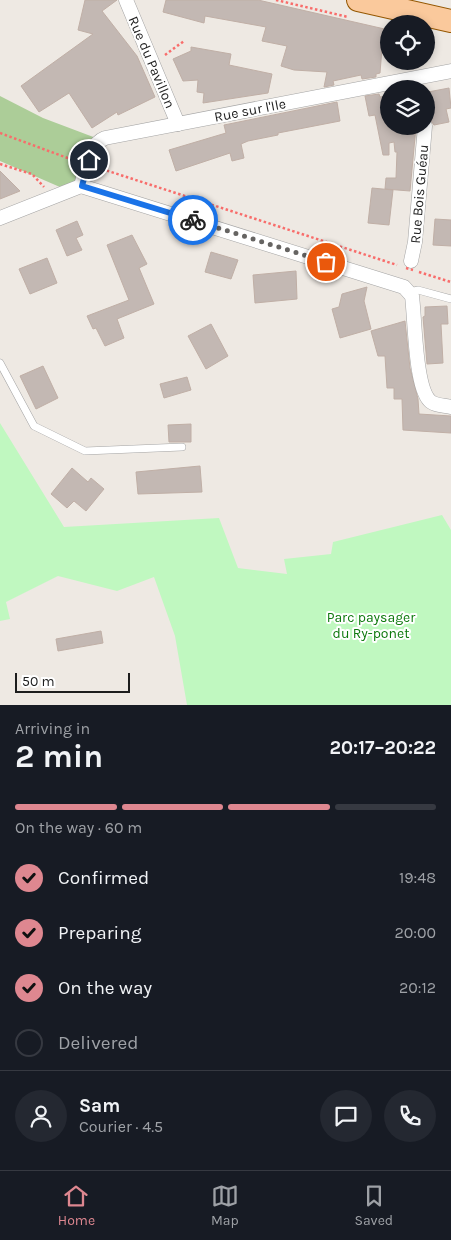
<!DOCTYPE html>
<meta charset="utf-8">
<style>
body{margin:0;font-family:Karla,sans-serif;background:#242831;color:#f1f3f6;height:100vh;display:flex;flex-direction:column;font-size:19px;white-space:nowrap}
*{box-sizing:border-box;margin:0}
p{font-size:16px;color:#9ea1a6}
.icon{flex:none;width:28px;height:28px;fill:none;stroke:currentColor;stroke-width:2;stroke-linecap:round;stroke-linejoin:round}
.map{position:relative;height:705px;overflow:hidden}
.panel{display:flex;flex-direction:column;background:#171b24;flex:1}
.panel>*{flex:none}
.controls{position:absolute;left:380px;top:15px;display:grid;gap:10px}
.controls a{display:grid;place-items:center;width:55px;height:55px;border-radius:50%;background:#171b24;box-shadow:0 2px 8px #0003;font-size:25px}
.scale{position:absolute;left:15px;bottom:12px;width:115px;box-sizing:border-box;padding-left:5px;border:2px solid #1d1d1d;border-top:0;font-size:14px;line-height:18px;white-space:nowrap;color:#1d1d1d;-webkit-text-stroke:4px #fff;paint-order:stroke}
.pin{position:absolute;display:grid;place-items:center;width:42px;height:42px;color:#fff;margin:-21px;border:2px solid #fff;border-radius:50%;box-shadow:0 1px 5px #0007}
.courier{position:absolute;display:grid;place-items:center;width:50px;height:50px;margin:-25px;border:4px solid #1a73e8;border-radius:50%;background:#fff;color:#222;box-shadow:0 1px 6px #0007}
.headline em{font-style:normal;font-weight:700}
.headline div{display:flex;flex-direction:column-reverse}
.headline{display:flex;align-items:center;justify-content:space-between;height:85px;padding:0 15px}
h1{font-size:32px;font-weight:700;line-height:38px}
.bar{display:grid;grid-template-columns:repeat(4,1fr);gap:8px 5px;align-content:center;height:60px;padding:0 15px}
.bar i{height:6px;border-radius:4px;background:#363941}
.bar .current{background:#de8790}
.bar p{grid-column:span 4}
.line{display:flex;align-items:center;gap:12px;padding:0 15px;border-top:1px solid #363941}
.line div{flex:1}
.round{display:grid;place-items:center;flex:none;width:52px;height:52px;border-radius:26px;background:#242831}
ol{padding:0 15px;list-style:none}
li{display:flex;align-items:center;gap:15px;height:55px}
li p{margin-inline-start:auto}
li .icon{padding:5px;border-radius:50%;background:#de8790;color:#111;stroke-width:4}
li:last-child{color:#9ea1a6}
li i{width:28px;height:28px;border:2px solid #363941;border-radius:50%}
.tab-bar{display:flex;justify-content:space-around;align-items:center;height:70px;border-top:1px solid #363941;background:#171b24;font-size:14px;color:#9ea1a6}
.tab-bar a{display:grid;justify-items:center;gap:2px}
.tab-bar .current{color:#de8790}
.map>svg:first-child{display:block}
.forest{fill:#accd98}
.park{fill:#c0f8c0}
.building{fill:#c3b8b3;stroke:#c0afa6}
.lines{fill:none;stroke-linecap:round;stroke-linejoin:round}
.lane-casing{stroke:#a4a4a4;stroke-width:8}
.street-casing{stroke:#a4a4a4;stroke-width:15}
.primary-casing{stroke:#945702;stroke-width:24}
.path{stroke:#f86d6b;stroke-width:2.5;stroke-dasharray:2.5 2.5;stroke-linecap:butt}
.lane{stroke:#fff;stroke-width:7}
.street{stroke:#fff;stroke-width:14}
.primary{stroke:#fac99c;stroke-width:22}
.path-bridge{stroke:#f86d6b;stroke-width:2.5;stroke-dasharray:2.5 2.5;stroke-linecap:butt}
.done{stroke:#666462;stroke-width:5;stroke-dasharray:0 9}
.route{stroke:#1a73e8;stroke-width:6}
.labels{text-anchor:middle;stroke-width:4;stroke-linejoin:round;paint-order:stroke}
.street-label{font-size:14px;fill:#1d1d1d;stroke:#fff}
.park-label{font-size:14px;fill:#0d790d;stroke:#fff}
</style>
<div class="map">
<svg width="451" height="705" viewBox="0 0 451 705">
<rect width="100%" height="100%" fill="#eee9e3"/>
<!-- forest -->
<polygon class="forest" points="0,96 43,118 96,138 76,194 0,161"/>
<!-- park -->
<polygon class="park" points="0,423 64,527 219,518 238,568 287,574 284,559 331,554 333,542 442,515 451,530 451,705 187,705 175,636 154,577 117,591 58,576 6,602 10,619 0,621"/>
<!-- building -->
<g class="building">
<polygon points="85,0 117,0 102,11 137,56 155,97 118,115 117,112 92,128 69,93 39,112 21,86 93,34 78,30"/>
<polygon points="166,0 258,0 389,30 389,49 382,48 380,73 376,74 376,77 362,79 361,75 333,81 334,85 324,87 327,72 294,70 281,66 287,46 262,41 266,27 205,16 204,23 163,12"/>
<polygon points="191,47 231,54 229,65 272,74 268,93 203,103 204,93 197,92 198,80 183,81 173,59 191,51"/>
<polygon points="449,88 451,108 446,109 449,122 434,125 429,118 428,92"/>
<polygon points="379,94 380,97 389,96 389,126 416,126 410,191 385,189 386,178 396,178 397,152 395,152 394,142 389,143 389,155 383,155 375,115 369,116 365,96"/>
<polygon points="337,102 340,121 278,133 278,135 248,141 241,144 244,158 232,161 230,153 176,171 169,150 226,133 224,125"/>
<polygon points="0,171 20,191 0,199"/>
<polygon points="372,188 393,190 389,225 368,223"/>
<polygon points="435,219 451,220 451,246 433,245"/>
<polygon points="77,221 83,235 76,238 82,250 67,256 56,230"/>
<polygon points="132,235 147,264 139,268 154,304 117,319 124,338 105,346 96,328 93,329 87,316 129,300 107,245"/>
<polygon points="211,252 238,260 231,279 205,272"/>
<polygon points="47,258 57,283 30,294 19,269"/>
<polygon points="296,271 297,299 255,303 253,275"/>
<polygon points="367,287 364,301 371,329 340,338 332,309 339,307 342,294"/>
<polygon points="447,306 448,324 441,324 443,363 427,364 423,317 425,316 425,307"/>
<polygon points="405,321 410,368 418,399 419,414 451,416 451,433 403,430 402,399 394,399 394,388 387,388 385,356 378,356 371,331"/>
<polygon points="211,324 228,356 206,369 188,336"/>
<polygon points="43,366 58,398 36,409 20,376"/>
<polygon points="187,377 191,390 164,398 160,384"/>
<polygon points="191,424 191,442 169,442 168,425"/>
<polygon points="200,466 202,492 138,494 136,472"/>
<polygon points="72,468 88,482 91,478 104,489 86,511 74,501 67,508 51,494"/>
<polygon points="101,631 103,643 58,651 56,639"/>
</g>
<g class="lines">
<!-- lane casing -->
<g class="lane-casing">
<g id="lane">
<polyline points="410,292 418,290 451,299"/>
<polyline points="0,363 34,426 85,451 182,447"/>
</g>
</g>
<!-- street casing -->
<g class="street-casing">
<g id="street">
<polyline points="126,0 178,124"/>
<path d="M 81,186 L 404,287 L 412,296 C 415,319 415,384 429,400 C 434,406 444,405 451,407"/>
<path d="M 81,186 C 86,169 88,145 105,138 L 451,71"/>
<polyline points="0,218 81,186"/>
<polyline points="411,261 415,242 425,126"/>
</g>
</g>
<!-- primary casing -->
<g class="primary-casing">
<polyline id="primary" points="358,0 451,21"/>
</g>
<!-- path -->
<g class="path">
<polyline points="276,0 348,17"/>
<polyline points="165,55 184,41"/>
<polyline points="0,133 73,160"/>
<polyline points="0,164 32,174 44,187"/>
<polyline points="102,169 397,265"/>
<polyline points="419,272 451,282"/>
</g>
<!-- lane -->
<use href="#lane" class="lane"/>
<!-- street -->
<use href="#street" class="street"/>
<!-- primary -->
<use href="#primary" class="primary"/>
<!-- path-bridge -->
<g class="path-bridge">
<polyline points="79,162 102,169"/>
<polyline points="406,268 413,270"/>
</g>
</g>
<g class="lines">
<!-- done -->
<polyline class="done" points="193,220 326,262"/>
<!-- route -->
<polyline class="route" points="89,160 82,186 193,220"/>
</g>
<g class="labels">
<!-- street labels -->
<g class="street-label">
<text transform="translate(152 62) rotate(67)" y="5">Rue du Pavillon</text>
<text transform="translate(250 110) rotate(-11)" y="5">Rue sur l'Ile</text>
<text transform="translate(419 194) rotate(-85)" y="5">Rue Bois Guéau</text>
</g>
<!-- park labels -->
<g class="park-label">
<text x="371" y="622">Parc paysager<tspan x="371" dy="16">du Ry-ponet</tspan></text>
</g>
</g>
</svg>
<div class="controls">
<a><svg class="icon" aria-label="locate" viewBox="0 0 24 24"><circle cx="12" cy="12" r="6"/><path d="M12 2v4M12 18v4M2 12h4M18 12h4"/></svg></a>
<a><svg class="icon" aria-label="layers" viewBox="0 0 24 24"><path d="M12 4l9 5-9 5-9-5zM3 14l9 5 9-5"/></svg></a>
</div>
<div class="scale">50 m</div>
<div class="pin" style="left:326px;top:262px;background:#ea580c"><svg class="icon" aria-label="bag" viewBox="0 0 24 24"><path d="M5 8h14l-1 12H6zM9 8a3 3 0 0 1 6 0"/></svg></div>
<div class="pin" style="left:89px;top:160px;background:#1f2937"><svg class="icon" aria-label="home" viewBox="0 0 24 24"><path d="M3 11l9-7 9 7M6 9v11h12V9"/></svg></div>
<div class="courier" style="left:193px;top:220px"><svg class="icon" aria-label="bike" viewBox="0 0 24 24"><circle cx="6" cy="16" r="4"/><circle cx="18" cy="16" r="4"/><path d="M6 16l4-8h5l3 8M10 8l3 8H6M13 5h3"/></svg></div>
</div>
<section class="panel">
<div class="headline"><div><h1>2 min</h1><p>Arriving in</p></div><em>20:17–20:22</em></div>
<div class="bar"><i class="current"></i><i class="current"></i><i class="current"></i><i></i><p>On the way · 60 m</p></div>
<ol>
<li><svg class="icon" aria-label="check" viewBox="0 0 24 24"><path d="M5 12l5 5 9-10"/></svg>Confirmed<p>19:48</p></li>
<li><svg class="icon" aria-label="check" viewBox="0 0 24 24"><path d="M5 12l5 5 9-10"/></svg>Preparing<p>20:00</p></li>
<li><svg class="icon" aria-label="check" viewBox="0 0 24 24"><path d="M5 12l5 5 9-10"/></svg>On the way<p>20:12</p></li>
<li><i></i>Delivered</li>
</ol>
<div class="line" style="height:90px"><a class="round"><svg class="icon" aria-label="person" viewBox="0 0 24 24"><circle cx="12" cy="8" r="4"/><path d="M4 21q1-7 8-7t8 7"/></svg></a><div><b>Sam</b><p>Courier · 4.5</p></div><a class="round"><svg class="icon" aria-label="chat" viewBox="0 0 24 24"><path d="M4 5h16v11H9l-5 4z"/></svg></a><a class="round"><svg class="icon" aria-label="phone" viewBox="0 0 24 24"><path d="M5 4h4l2 5-3 2q2 4 5 5l2-3 5 2v4C11 20 4 13 5 4z"/></svg></a></div>
</section>
<nav class="tab-bar">
<a class="current"><svg class="icon" aria-label="home" viewBox="0 0 24 24"><path d="M3 11l9-7 9 7M6 9v11h12V9"/></svg>Home</a>
<a><svg class="icon" aria-label="map" viewBox="0 0 24 24"><path d="M3 6l6-2 6 2 6-2v14l-6 2-6-2-6 2zM9 4v14M15 6v14"/></svg>Map</a>
<a><svg class="icon" aria-label="saved" viewBox="0 0 24 24"><path d="M7 4h10v16l-5-4-5 4z"/></svg>Saved</a>
</nav>
